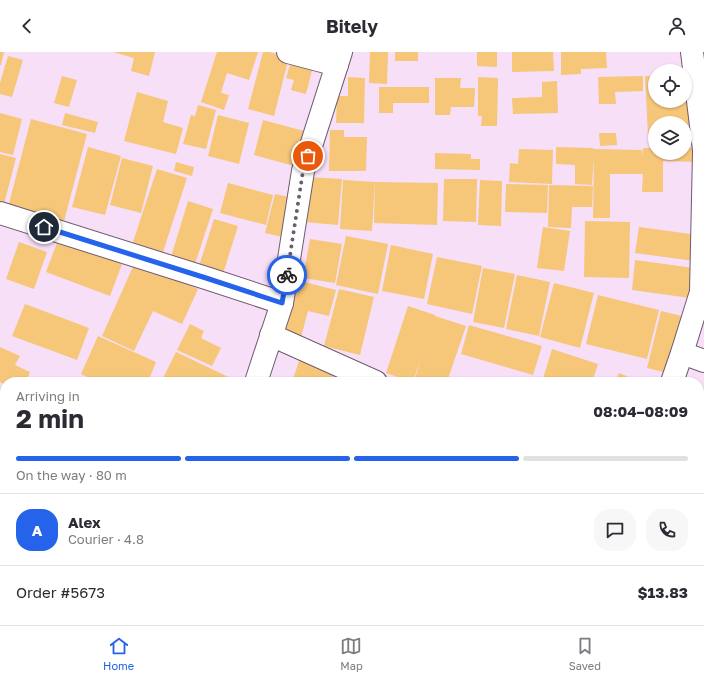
<!DOCTYPE html>
<meta charset="utf-8">
<style>
body{margin:0;font-family:"Golos Text",sans-serif;background:#f7f7f7;color:#2b2b33;height:100vh;display:flex;flex-direction:column;font-size:15px;white-space:nowrap}
*{box-sizing:border-box;margin:0}
p{font-size:13px;color:#7c7c81}
.icon{flex:none;width:22px;height:22px;fill:none;stroke:currentColor;stroke-width:2;stroke-linecap:round;stroke-linejoin:round}
.map{position:relative;flex:1;overflow:hidden}
.sheet{position:absolute;left:0px;top:325px;width:704px;height:248px;display:flex;flex-direction:column;background:#fff;border-radius:16px 16px 0 0;box-shadow:0 1px 3px #0004}
.sheet>*{flex:none}
.buttons{position:absolute;left:648px;top:12px;display:grid;gap:8px}
.buttons a{display:grid;place-items:center;width:44px;height:44px;border-radius:50%;background:#fff;box-shadow:0 1px 3px #0004;font-size:20px}
.pin{position:absolute;display:grid;place-items:center;width:34px;height:34px;color:#fff;margin:-17px;border:2px solid #fff;border-radius:50%;box-shadow:0 1px 4px #0007}
.courier{position:absolute;display:grid;place-items:center;width:40px;height:40px;margin:-20px;border:3px solid #2563eb;border-radius:50%;background:#fff;color:#222;box-shadow:0 1px 5px #0007}
.headline em{font-style:normal;font-weight:700}
.headline div{display:flex;flex-direction:column-reverse}
.headline{display:flex;align-items:center;justify-content:space-between;height:68px;padding:0 16px}
h1{font-size:26px;font-weight:700;line-height:30px}
.bar{display:grid;grid-template-columns:repeat(4,1fr);gap:6px 4px;align-content:center;height:48px;padding:0 16px}
.bar i{height:5px;border-radius:3px;background:#e1e1e2}
.bar .active{background:#2563eb}
.bar p{grid-column:span 4}
.line{display:flex;align-items:center;gap:10px;padding:0 16px;border-top:1px solid #e1e1e2}
.line div{flex:1}
.round{display:grid;place-items:center;flex:none;width:42px;height:42px;border-radius:16px;background:#f7f7f7}
header{display:flex;justify-content:space-between;align-items:center;height:52px;padding:0 16px;background:#fff;font-size:18px;font-weight:700}
.menu{display:flex;justify-content:space-around;align-items:center;height:56px;border-top:1px solid #e1e1e2;background:#fff;font-size:11px;color:#7c7c81}
.menu a{display:grid;justify-items:center;gap:2px}
.menu .active{color:#2563eb}
.map>svg:first-child{display:block}
.building{fill:#f6c679}
.lines{fill:none;stroke-linecap:round;stroke-linejoin:round}
.minor-casing{stroke:#6f5b71;stroke-width:24}
.minor{stroke:#fff;stroke-width:22}
.done{stroke:#6c5e6d;stroke-width:4;stroke-dasharray:0 7.2}
.route{stroke:#2563eb;stroke-width:5}
</style>
<header><svg class="icon" aria-label="back" viewBox="0 0 24 24"><path d="M15 5l-7 7 7 7"/></svg>Bitely<svg class="icon" aria-label="person" viewBox="0 0 24 24"><circle cx="12" cy="8" r="4"/><path d="M4 21q1-7 8-7t8 7"/></svg></header>
<div class="map">
<svg width="704" height="573" viewBox="0 0 704 573">
<rect width="100%" height="100%" fill="#f7dff8"/>
<!-- building -->
<g class="building">
<polygon points="0,0 4,0 1,13 0,13"/>
<polygon points="113,0 155,0 149,24 131,19 134,6"/>
<polygon points="217,0 258,0 249,28 227,21 221,41 229,43 224,58 201,50"/>
<polygon points="263,0 269,0 289,5 274,64 248,57"/>
<polygon points="370,0 388,0 387,32 369,31"/>
<rect x="395" y="0" width="23" height="9"/>
<polygon points="477,0 497,0 497,15 477,14"/>
<polygon points="512,0 553,0 554,19 512,20"/>
<polygon points="561,0 606,0 607,16 581,17 581,22 561,23"/>
<polygon points="8,4 23,8 12,45 0,42 0,31"/>
<polygon points="292,6 314,11 306,42 291,38 294,28 286,26"/>
<polygon points="685,22 693,81 685,81 685,71 655,71 655,83 648,83 645,24 655,24 655,49 685,49"/>
<polygon points="62,24 77,28 69,55 54,51"/>
<polygon points="643,24 643,39 615,40 616,52 599,52 598,25"/>
<polygon points="348,25 365,26 364,71 336,71 337,44 348,44"/>
<polygon points="478,25 498,26 497,74 481,74 482,64 478,64"/>
<polygon points="435,26 461,26 460,36 475,36 474,55 451,55 450,63 435,63"/>
<polygon points="557,29 558,61 513,62 512,46 542,45 542,30"/>
<polygon points="379,35 429,35 429,51 393,51 393,61 379,61"/>
<polygon points="137,40 168,49 163,70 183,76 176,102 124,89"/>
<polygon points="198,53 216,58 206,97 183,92 191,63 195,64"/>
<polygon points="0,61 22,67 13,103 0,100"/>
<polygon points="65,61 98,70 95,81 62,73"/>
<polygon points="218,63 249,71 239,112 208,104"/>
<polygon points="31,67 87,82 63,173 7,159"/>
<polygon points="263,68 304,79 294,114 254,103"/>
<polygon points="330,78 344,78 344,85 367,85 366,119 329,119"/>
<polygon points="599,81 616,81 617,93 600,94"/>
<polygon points="88,95 121,104 105,163 72,155"/>
<polygon points="556,95 593,96 593,97 642,98 642,105 643,96 655,96 655,101 685,101 685,96 700,96 700,110 663,109 663,140 642,140 643,122 610,122 610,166 593,166 594,105 592,133 575,132 575,113 556,112"/>
<polygon points="519,97 553,98 552,132 509,130 510,111 518,112"/>
<polygon points="435,101 471,102 471,107 480,107 480,118 435,117"/>
<polygon points="0,102 16,106 3,156 0,155"/>
<polygon points="122,106 153,114 141,161 110,153"/>
<polygon points="176,110 194,115 192,124 174,119"/>
<polygon points="157,117 187,126 162,203 132,193"/>
<polygon points="308,125 342,127 338,173 304,170"/>
<polygon points="444,127 477,127 476,170 443,169"/>
<polygon points="343,128 375,130 372,179 340,177"/>
<polygon points="480,128 502,129 501,174 478,173"/>
<polygon points="375,130 438,131 437,173 374,171"/>
<polygon points="228,131 273,143 266,173 220,161"/>
<polygon points="506,132 548,133 547,161 505,160"/>
<polygon points="549,133 593,134 592,155 572,155 571,176 548,175"/>
<polygon points="275,142 298,147 287,186 265,181"/>
<polygon points="188,149 213,157 195,212 171,205"/>
<polygon points="214,167 238,174 222,225 198,217"/>
<polygon points="585,169 630,170 629,226 584,225"/>
<polygon points="543,175 570,179 564,219 537,216"/>
<polygon points="639,175 698,183 694,209 635,201"/>
<polygon points="346,184 388,192 378,242 336,233"/>
<polygon points="310,187 342,192 335,231 303,226"/>
<polygon points="58,188 122,212 110,244 46,220"/>
<polygon points="19,190 47,200 34,237 6,227"/>
<polygon points="391,193 433,202 424,247 382,239"/>
<polygon points="437,205 482,214 472,262 427,252"/>
<polygon points="136,208 198,237 182,272 153,259 134,299 102,284"/>
<polygon points="635,208 694,216 690,246 632,238"/>
<polygon points="483,216 515,222 504,276 473,270"/>
<polygon points="517,223 550,230 539,284 506,277"/>
<polygon points="292,227 336,238 329,264 308,259 301,285 284,281"/>
<polygon points="554,231 594,241 580,296 540,285"/>
<polygon points="339,237 374,245 360,303 324,294"/>
<polygon points="598,243 659,258 647,307 586,292"/>
<polygon points="25,252 89,276 77,308 12,284"/>
<polygon points="408,254 435,263 435,264 466,274 447,330 414,330 421,306 413,330 386,321"/>
<polygon points="661,259 686,265 672,322 647,316"/>
<polygon points="190,272 204,279 201,286 221,296 212,314 177,298"/>
<polygon points="469,273 542,294 533,323 461,302"/>
<polygon points="98,284 156,310 148,330 98,330 81,322"/>
<polygon points="0,295 20,304 15,313 30,320 26,330 5,330 5,333 0,330"/>
<polygon points="552,297 598,312 592,330 542,330"/>
<polygon points="176,300 239,330 161,330"/>
<polygon points="300,306 336,317 332,330 292,330"/>
<polygon points="619,321 640,330 615,330"/>
<polygon points="699,352 704,354 704,409 699,407"/>
<polygon points="5,359 5,400 0,398 0,361 4,363"/>
<polygon points="0,419 5,420 5,441 0,440"/>
<polygon points="699,431 704,433 704,491 702,495 699,494"/>
<polygon points="0,482 5,484 5,509 0,507"/>
<polygon points="699,516 704,518 704,573 693,568 699,568"/>
<polygon points="118,568 149,568 147,573 126,573 126,572"/>
<polygon points="151,568 159,568 170,573 149,573"/>
<polygon points="167,568 198,568 195,573 178,573"/>
<polygon points="233,568 255,568 253,573 231,573"/>
<polygon points="261,568 297,568 295,573 259,573"/>
<polygon points="298,568 312,568 324,573 296,573"/>
<polygon points="478,568 499,568 509,573 476,573"/>
<polygon points="512,568 527,568 524,573 522,573"/>
<polygon points="541,568 588,568 585,573 539,573"/>
<polygon points="597,568 604,568 615,573 595,573"/>
<polygon points="27,570 35,573 26,573"/>
</g>
<g class="lines">
<!-- minor casing -->
<g class="minor-casing">
<g id="minor">
<polyline points="288,0 337,13"/>
<polyline points="692,0 704,98"/>
<polyline points="0,161 206,226 282,251"/>
<polyline points="271,283 376,330"/>
<polyline points="682,301 704,309"/>
<polyline points="256,330 282,251 303,119 341,0"/>
<polyline points="672,330 682,301 701,240 704,100"/>
<polyline points="699,426 704,428"/>
<polyline points="325,568 336,573"/>
<polyline points="648,568 659,573"/>
<polyline points="535,573 537,568"/>
</g>
</g>
<!-- minor -->
<use href="#minor" class="minor"/>
</g>
<g class="lines">
<!-- done -->
<polyline class="done" points="287,223 303,119 308,104"/>
<!-- route -->
<polyline class="route" points="44,175 206,226 282,251 287,223"/>
</g>
</svg>
<div class="buttons">
<a><svg class="icon" aria-label="locate" viewBox="0 0 24 24"><circle cx="12" cy="12" r="6"/><path d="M12 2v4M12 18v4M2 12h4M18 12h4"/></svg></a>
<a><svg class="icon" aria-label="layers" viewBox="0 0 24 24"><path d="M12 4l9 5-9 5-9-5zM3 14l9 5 9-5"/></svg></a>
</div>
<div class="pin" style="left:308px;top:104px;background:#ea580c"><svg class="icon" aria-label="bag" viewBox="0 0 24 24"><path d="M5 8h14l-1 12H6zM9 8a3 3 0 0 1 6 0"/></svg></div>
<div class="pin" style="left:44px;top:175px;background:#1f2937"><svg class="icon" aria-label="home" viewBox="0 0 24 24"><path d="M3 11l9-7 9 7M6 9v11h12V9"/></svg></div>
<div class="courier" style="left:287px;top:223px"><svg class="icon" aria-label="bike" viewBox="0 0 24 24"><circle cx="6" cy="16" r="4"/><circle cx="18" cy="16" r="4"/><path d="M6 16l4-8h5l3 8M10 8l3 8H6M13 5h3"/></svg></div>
<section class="sheet">
<div class="headline"><div><h1>2 min</h1><p>Arriving in</p></div><em>08:04–08:09</em></div>
<div class="bar"><i class="active"></i><i class="active"></i><i class="active"></i><i></i><p>On the way · 80 m</p></div>
<div class="line" style="height:72px"><b class="round" style="background:#2563eb;color:#fff">A</b><div><b>Alex</b><p>Courier · 4.8</p></div><a class="round"><svg class="icon" aria-label="chat" viewBox="0 0 24 24"><path d="M4 5h16v11H9l-5 4z"/></svg></a><a class="round"><svg class="icon" aria-label="phone" viewBox="0 0 24 24"><path d="M5 4h4l2 5-3 2q2 4 5 5l2-3 5 2v4C11 20 4 13 5 4z"/></svg></a></div>
<div class="line" style="height:52px"><div>Order #5673</div><b>$13.83</b></div>
</section>
</div>
<nav class="menu">
<a class="active"><svg class="icon" aria-label="home" viewBox="0 0 24 24"><path d="M3 11l9-7 9 7M6 9v11h12V9"/></svg>Home</a>
<a><svg class="icon" aria-label="map" viewBox="0 0 24 24"><path d="M3 6l6-2 6 2 6-2v14l-6 2-6-2-6 2zM9 4v14M15 6v14"/></svg>Map</a>
<a><svg class="icon" aria-label="saved" viewBox="0 0 24 24"><path d="M7 4h10v16l-5-4-5 4z"/></svg>Saved</a>
</nav>
